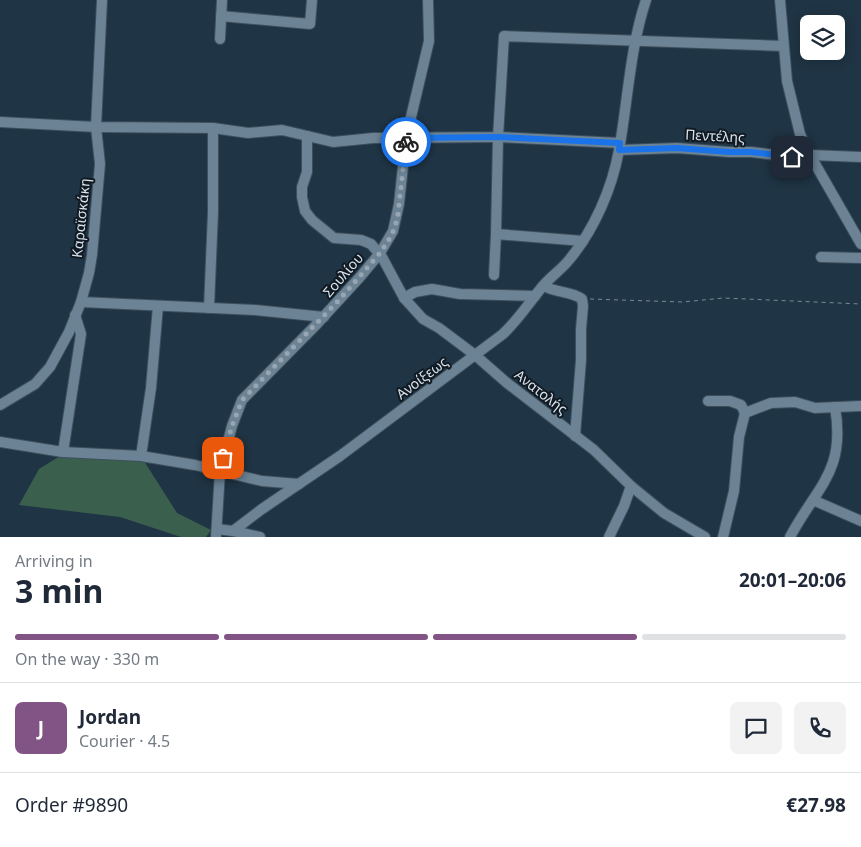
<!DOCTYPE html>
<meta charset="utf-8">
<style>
body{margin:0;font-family:"Noto Sans",sans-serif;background:#f2f2f3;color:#1f2937;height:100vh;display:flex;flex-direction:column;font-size:19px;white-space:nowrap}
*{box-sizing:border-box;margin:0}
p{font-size:16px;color:#747a83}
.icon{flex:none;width:28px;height:28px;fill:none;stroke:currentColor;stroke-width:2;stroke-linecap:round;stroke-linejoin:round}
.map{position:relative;height:537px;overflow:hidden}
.drawer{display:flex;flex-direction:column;background:#fff;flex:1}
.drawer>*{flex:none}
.tools{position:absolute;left:800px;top:15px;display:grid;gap:10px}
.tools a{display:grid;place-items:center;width:45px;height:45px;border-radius:8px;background:#fff;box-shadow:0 2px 12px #0003;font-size:25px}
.pin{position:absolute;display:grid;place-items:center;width:42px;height:42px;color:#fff;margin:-21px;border-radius:10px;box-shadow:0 2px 8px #0006}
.courier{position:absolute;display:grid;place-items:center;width:50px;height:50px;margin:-25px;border:4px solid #1a73e8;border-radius:50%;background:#fff;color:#222;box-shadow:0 1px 6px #0007}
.headline em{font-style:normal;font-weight:700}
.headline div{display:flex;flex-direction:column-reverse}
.headline{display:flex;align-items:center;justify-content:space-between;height:85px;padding:0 15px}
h1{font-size:32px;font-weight:700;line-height:38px}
.bar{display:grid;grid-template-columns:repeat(4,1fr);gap:8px 5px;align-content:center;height:60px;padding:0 15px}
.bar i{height:6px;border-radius:4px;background:#e0e1e3}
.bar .current{background:#825385}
.bar p{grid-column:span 4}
.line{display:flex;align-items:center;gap:12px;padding:0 15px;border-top:1px solid #e0e1e3}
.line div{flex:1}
.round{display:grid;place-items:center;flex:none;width:52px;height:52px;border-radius:8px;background:#f2f2f3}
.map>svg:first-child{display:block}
.green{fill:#3a604d}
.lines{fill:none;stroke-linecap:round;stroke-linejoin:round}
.minor-casing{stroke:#3d4f5d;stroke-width:12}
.path{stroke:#7a8a98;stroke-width:1;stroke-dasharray:4 4;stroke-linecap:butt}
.minor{stroke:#6b8395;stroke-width:10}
.done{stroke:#97a6b2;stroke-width:5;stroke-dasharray:0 9}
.route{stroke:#1a73e8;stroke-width:6}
.labels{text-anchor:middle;stroke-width:4;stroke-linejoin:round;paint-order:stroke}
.street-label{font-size:14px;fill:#d7e3ee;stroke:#111a22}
</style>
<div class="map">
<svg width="861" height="537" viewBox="0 0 861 537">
<rect width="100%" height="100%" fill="#1f3444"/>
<!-- green -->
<polygon class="green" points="60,456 144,461 177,513 211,530 206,537 181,537 120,517 19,505 39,469"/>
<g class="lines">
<!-- minor casing -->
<g class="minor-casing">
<g id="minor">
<polyline points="780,0 787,81 800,134 810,155 861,244"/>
<polyline points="221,16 310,24 312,0"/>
<polyline points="220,39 222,0"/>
<polyline points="0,122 96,127 213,128 248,133 282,130 333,142 373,138 498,137 504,36 783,46"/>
<polyline points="307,136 307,172 302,187 302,197 305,211 312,220 334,238 361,240 371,244 382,257 404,298 423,319 439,328 475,355 507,383 594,450 631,486 664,513 705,537"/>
<polyline points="619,150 677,148 729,152 751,152 784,156 810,155 861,157"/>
<polyline points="496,234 498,137 620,143"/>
<polyline points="821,257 861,258"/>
<polyline points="494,275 496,234 583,241"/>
<path d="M 544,286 C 556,293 571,291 582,299 L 583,306 L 581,329 L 581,360 L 575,436"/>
<polyline points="404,298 415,292 432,289 460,294 535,296"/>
<polyline points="81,302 255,310 324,317"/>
<polyline points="209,308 213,212 213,128"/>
<polyline points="708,401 730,401 741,405 745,413"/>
<polyline points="0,405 35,384 50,367 69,332 81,302 89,273 92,255 100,164 96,127 102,0"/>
<polyline points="0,442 63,452 141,456 195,465 262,481 299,484"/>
<polyline points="63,452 81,334 75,315"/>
<polyline points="141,456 151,388 158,306"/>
<polyline points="813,500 861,521"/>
<polyline points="217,529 233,531 260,537"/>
<path d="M 233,531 L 262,509 L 340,456 L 503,334 C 518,320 529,303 542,287 C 550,277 561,270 569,260 C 594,230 612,189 619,150 C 628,100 630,48 646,0"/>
<polyline points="216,537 220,471 232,426 242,400 315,326 360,277 380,253 393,231 399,204 406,138 429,41 428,0"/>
<polyline points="609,537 624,506 631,486"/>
<polyline points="723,537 734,491 739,437 745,413 771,403 795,402 815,408 861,406"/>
<path d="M 790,537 C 817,486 846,472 835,407"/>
</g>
</g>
<!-- path -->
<polyline class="path" points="590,299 683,302 723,298 861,304"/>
<!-- minor -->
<use href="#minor" class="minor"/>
</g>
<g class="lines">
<!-- done -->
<polyline class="done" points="223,458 232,426 242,400 340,299 380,253 390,238 395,227 398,214 406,142"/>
<!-- route -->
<polyline class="route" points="406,142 406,138 498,137 620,143 619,150 677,148 729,152 751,152 792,157"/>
</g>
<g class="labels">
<!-- street labels -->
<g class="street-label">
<text transform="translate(715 136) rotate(3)" y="5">Πεντέλης</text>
<text transform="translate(81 218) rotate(-84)" y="5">Καραϊσκάκη</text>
<text transform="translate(343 275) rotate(-49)" y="5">Σουλίου</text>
<text transform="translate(422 378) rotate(-37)" y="5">Ανοίξεως</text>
<text transform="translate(541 392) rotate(38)" y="5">Ανατολής</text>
</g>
</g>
</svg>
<div class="tools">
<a><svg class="icon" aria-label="layers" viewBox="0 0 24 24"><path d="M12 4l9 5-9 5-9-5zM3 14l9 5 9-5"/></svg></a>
</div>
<div class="pin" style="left:223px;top:458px;background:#ea580c"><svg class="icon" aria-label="bag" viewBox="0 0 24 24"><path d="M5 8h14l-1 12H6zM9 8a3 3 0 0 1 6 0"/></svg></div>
<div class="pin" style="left:792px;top:157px;background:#1f2937"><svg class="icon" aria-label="home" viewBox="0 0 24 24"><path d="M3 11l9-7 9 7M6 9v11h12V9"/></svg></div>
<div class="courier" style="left:406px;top:142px"><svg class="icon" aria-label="bike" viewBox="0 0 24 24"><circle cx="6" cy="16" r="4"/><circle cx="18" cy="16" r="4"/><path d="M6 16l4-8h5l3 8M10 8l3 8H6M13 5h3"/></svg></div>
</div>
<section class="drawer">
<div class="headline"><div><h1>3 min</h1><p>Arriving in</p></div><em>20:01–20:06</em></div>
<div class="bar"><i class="current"></i><i class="current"></i><i class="current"></i><i></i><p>On the way · 330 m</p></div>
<div class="line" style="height:90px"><b class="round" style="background:#825385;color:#fff">J</b><div><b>Jordan</b><p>Courier · 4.5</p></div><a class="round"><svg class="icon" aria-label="chat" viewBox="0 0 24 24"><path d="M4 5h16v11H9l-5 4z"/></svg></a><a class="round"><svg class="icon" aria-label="phone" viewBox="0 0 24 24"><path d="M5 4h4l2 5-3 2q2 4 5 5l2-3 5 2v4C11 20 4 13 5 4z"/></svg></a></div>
<div class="line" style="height:65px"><div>Order #9890</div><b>€27.98</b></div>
</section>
